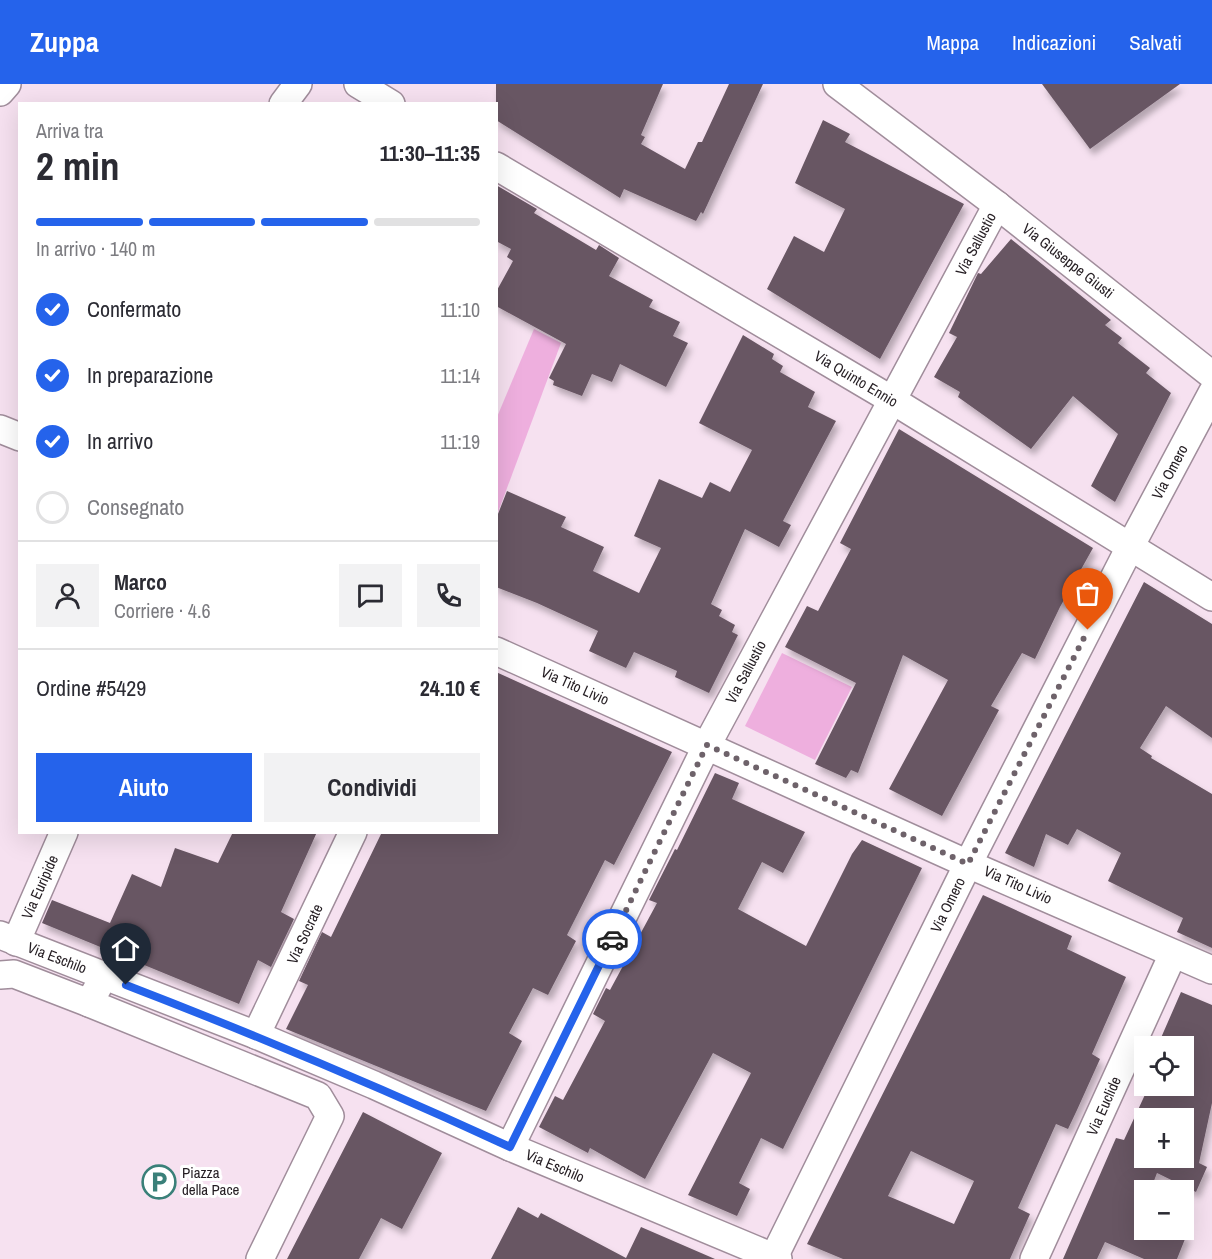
<!DOCTYPE html>
<html lang="it">
<meta charset="utf-8">
<style>
body{margin:0;font-family:"Archivo Narrow",sans-serif;background:#f2f2f3;color:#2b2b33;height:100vh;display:flex;flex-direction:column;font-size:22px;white-space:nowrap}
*{box-sizing:border-box;margin:0}
p{font-size:20px;color:#7c7c81}
.icon{flex:none;width:33px;height:33px;fill:none;stroke:currentColor;stroke-width:2;stroke-linecap:round;stroke-linejoin:round}
.map{position:relative;flex:1;overflow:hidden}
.panel{position:absolute;left:18px;top:18px;width:480px;height:732px;display:flex;flex-direction:column;background:#fff;border-radius:0px;box-shadow:0 6px 24px #0002}
.panel>*{flex:none}
.fabs{position:absolute;left:1134px;top:952px;display:grid;gap:12px}
.fabs a{display:grid;place-items:center;width:60px;height:60px;border-radius:0px;background:#fff;box-shadow:0 6px 24px #0002;font-size:30px}
.pin{position:absolute;display:grid;place-items:center;width:51px;height:51px;color:#fff;margin:-62px -26px;border-radius:50% 50% 50% 0;rotate:-45deg;box-shadow:0 0 6px #0007}
.pin .icon{rotate:45deg}
.courier{position:absolute;display:grid;place-items:center;width:60px;height:60px;margin:-30px;border:4px solid #2563eb;border-radius:50%;background:#fff;color:#222;box-shadow:0 2px 8px #0007}
.headline em{font-style:normal;font-weight:800}
.headline div{display:flex;flex-direction:column-reverse}
.headline{display:flex;align-items:center;justify-content:space-between;height:102px;padding:0 18px}
h1{font-size:39px;font-weight:800;line-height:45px}
.bar{display:grid;grid-template-columns:repeat(4,1fr);gap:9px 6px;align-content:center;height:72px;padding:0 18px}
.bar i{height:8px;border-radius:4px;background:#e1e1e2}
.bar .current{background:#2563eb}
.bar p{grid-column:span 4}
.line{display:flex;align-items:center;gap:15px;padding:0 18px;border-top:2px solid #e1e1e2}
.line div{flex:1}
.round{display:grid;place-items:center;flex:none;width:63px;height:63px;border-radius:0px;background:#f2f2f3}
ol{padding:0 18px;list-style:none}
li{display:flex;align-items:center;gap:18px;height:66px}
li p{margin-inline-start:auto}
li .icon{padding:6px;border-radius:50%;background:#2563eb;color:#fff;stroke-width:4}
li:last-child{color:#7c7c81}
li i{width:33px;height:33px;border:3px solid #e1e1e2;border-radius:50%}
.action{display:flex;gap:12px;margin-top:auto;padding:12px 18px}
.action a{flex:1;height:69px;border-radius:0px;background:#2563eb;color:#fff;font-size:24px;font-weight:800;line-height:69px;text-align:center}
.action a+a{background:#f2f2f3;color:#2b2b33}
header{display:flex;align-items:center;gap:36px;box-sizing:border-box;height:84px;padding:0 30px;background:#2563eb;color:#fff}
header strong{font-size:28px}
nav{display:flex;gap:33px;margin-inline-start:auto;font-size:21px}
.map>svg:first-child{display:block}
.green{fill:#eeafde}
.building{fill:#685663;fill-rule:evenodd;filter:url(#shadow)}
.lines{fill:none;stroke-linecap:round;stroke-linejoin:round}
.street-casing{stroke:#a08d9b;stroke-width:30}
.street{stroke:#fff;stroke-width:27}
.done{stroke:#6e626a;stroke-width:6;stroke-dasharray:0 10.8}
.route{stroke:#2563eb;stroke-width:8}
.labels{text-anchor:middle;stroke-width:6;stroke-linejoin:round;paint-order:stroke}
.street-label{font-size:15px;fill:#241d22;stroke:#fff}
.poi-label{font-size:15px;fill:#241d22;stroke:#fff;text-anchor:start}
</style>
<header>
<strong>Zuppa</strong>
<nav><a>Mappa</a><a>Indicazioni</a><a>Salvati</a></nav>
</header>
<div class="map">
<svg width="1212" height="1175" viewBox="0 0 1212 1175">
<defs>
<filter id="shadow"><feDropShadow dx="3.5" dy="6" stdDeviation="3" flood-color="#0004"/></filter>
</defs>
<rect width="100%" height="100%" fill="#f6e1f0"/>
<!-- green -->
<g class="green">
<polygon points="534,245 561,259 497,431 497,333"/>
<polygon points="782,569 852,603 815,676 745,642"/>
</g>
<!-- building -->
<g class="building">
<polygon points="496,0 663,0 641,51 645,53 641,60 685,85 698,58 702,58 729,0 763,0 703,130 701,128 696,137 624,105 620,114 496,36"/>
<polygon points="1042,0 1180,0 1090,65"/>
<polygon points="823,36 850,50 845,58 964,120 880,275 767,205 794,152 824,168 845,125 795,99"/>
<polygon points="496,101 537,125 534,129 596,166 599,161 619,174 609,192 653,216 649,223 680,238 673,252 688,259 666,303 620,280 612,298 592,290 582,312 553,301 554,297 549,294 566,260 496,222 496,208 513,177 507,173 511,165 496,157"/>
<polygon points="1011,155 1111,236 1105,241 1122,254 1118,259 1150,284 1146,289 1171,309 1115,418 1091,402 1118,350 1073,312 1031,365 958,313 960,308 934,293 957,253 949,249 978,189 981,190"/>
<polygon points="743,251 774,270 772,275 783,282 780,288 815,308 808,323 836,337 783,437 791,441 779,463 745,445 711,520 722,526 719,532 735,541 732,548 738,551 709,609 675,593 677,587 634,568 626,584 589,567 598,547 537,519 496,503 496,435 507,407 566,433 561,443 604,463 593,487 639,509 661,464 634,452 659,395 702,414 710,398 730,408 752,366 699,339"/>
<polygon points="899,345 1093,464 1060,523 1035,575 1022,569 991,622 999,626 942,732 889,705 948,596 903,571 858,689 851,686 846,694 815,680 856,599 785,563 807,522 818,527 851,465 840,459"/>
<polygon points="1144,498 1212,540 1212,654 1166,622 1140,664 1152,672 1151,674 1212,710 1212,864 1177,848 1183,834 1108,797 1121,769 1077,745 1068,761 1046,750 1034,783 1005,769"/>
<polygon points="496,588 672,668 614,781 605,776 567,851 576,857 548,911 533,904 509,949 522,957 486,1027 286,945 308,901 299,897 322,848 331,853 382,748 496,748"/>
<polygon points="715,689 739,699 732,715 805,748 783,789 762,778 738,825 806,862 852,770 862,756 922,784 783,1065 761,1054 739,1099 750,1105 737,1132 688,1111 751,989 713,969 645,1095 590,1064 588,1069 539,1043 555,1012 563,1016 605,937 593,930 606,904 610,906 657,819 649,816 675,765 677,766"/>
<polygon points="233,748 317,748 281,828 294,835 271,883 258,876 239,920 42,839 52,816 110,839 132,790 161,803 175,764 218,779"/>
<path d="M 983,811 L 1072,852 L 1067,865 L 1126,893 L 1092,970 L 1100,975 L 1077,1026 L 1068,1045 L 1056,1040 L 1018,1124 L 1030,1130 L 1010,1175 L 843,1175 L 807,1160 ZM 911,1067 L 974,1097 L 954,1140 L 888,1112 Z"/>
<path d="M 1181,908 L 1212,921 L 1212,1019 L 1199,1079 L 1207,1083 L 1196,1108 L 1157,1089 L 1150,1107 L 1144,1107 L 1144,1119 L 1134,1146 L 1169,1146 L 1187,1150 L 1177,1175 L 1144,1175 L 1105,1158 L 1097,1175 L 1063,1175 L 1116,1054 L 1124,1056 L 1149,1002 L 1184,1002 L 1184,963 L 1157,963 ZM 1144,1035 L 1184,1035 L 1184,1074 L 1144,1074 Z"/>
<polygon points="363,1028 442,1069 402,1145 381,1134 359,1175 287,1175"/>
<polygon points="518,1123 538,1134 541,1129 626,1174 641,1143 715,1175 491,1175"/>
</g>
<g class="lines">
<!-- street casing -->
<g class="street-casing">
<g id="street">
<polyline points="358,0 391,20"/>
<polyline points="837,0 997,121 1212,291"/>
<polyline points="0,8 7,0"/>
<polyline points="283,20 298,0"/>
<polyline points="496,82 892,316 1212,513"/>
<polyline points="0,345 20,353"/>
<polyline points="496,567 968,780 1212,886"/>
<polyline points="0,851 256,951 374,1001 510,1063 778,1175"/>
<polyline points="16,858 64,748"/>
<polyline points="0,891 14,890 89,919 98,903"/>
<polyline points="89,919 318,1012 330,1032 260,1175"/>
<polyline points="256,951 353,748"/>
<polyline points="510,1063 707,661 997,121"/>
<polyline points="773,1175 968,780 1131,461 1212,309"/>
<polyline points="1034,1175 1173,870"/>
</g>
</g>
<!-- street -->
<use href="#street" class="street"/>
</g>
<g class="lines">
<!-- done -->
<polyline class="done" points="612,855 707,661 968,780 1088,546"/>
<!-- route -->
<path class="route" d="M 126,901 C 256,951 384,1005 510,1063 L 612,855"/>
</g>
<!-- icons -->
<defs>
<g id="parking-ring" transform="scale(1.725)"><circle r="9.5" fill="#fff" stroke="#3a8079" stroke-width="1.5"/><path d="M-3.5-5.5H1a3.5 3.5 0 0 1 0 7H-1V5.5H-3.5ZM-1-3.4V-.6H.8a1.4 1.4 0 0 0 0-2.8Z" fill="#3a8079"/></g>
</defs>
<g fill-rule="evenodd">
<use href="#parking-ring" x="159" y="1098"/>
</g>
<g class="labels">
<!-- street labels -->
<g class="street-label">
<text transform="translate(976 160) rotate(-62)" y="5">Via Sallustio</text>
<text transform="translate(1068 177) rotate(38)" y="5">Via Giuseppe Giusti</text>
<text transform="translate(856 295) rotate(31)" y="5">Via Quinto Ennio</text>
<text transform="translate(1170 388) rotate(-62)" y="5">Via Omero</text>
<text transform="translate(746 588) rotate(-62)" y="5">Via Sallustio</text>
<text transform="translate(575 602) rotate(24)" y="5">Via Tito Livio</text>
<text transform="translate(1018 801) rotate(24)" y="5">Via Tito Livio</text>
<text transform="translate(40 803) rotate(-66)" y="5">Via Euripide</text>
<text transform="translate(948 821) rotate(-64)" y="5">Via Omero</text>
<text transform="translate(305 850) rotate(-65)" y="5">Via Socrate</text>
<text transform="translate(57 874) rotate(21)" y="5">Via Eschilo</text>
<text transform="translate(1104 1022) rotate(-66)" y="5">Via Euclide</text>
<text transform="translate(555 1082) rotate(23)" y="5">Via Eschilo</text>
</g>
<!-- poi labels -->
<g class="poi-label">
<text x="182" y="1094">Piazza<tspan x="182" dy="17">della Pace</tspan></text>
</g>
</g>
</svg>
<div class="fabs">
<a><svg class="icon" aria-label="locate" viewBox="0 0 24 24"><circle cx="12" cy="12" r="6"/><path d="M12 2v4M12 18v4M2 12h4M18 12h4"/></svg></a>
<a>+</a>
<a>−</a>
</div>
<div class="pin" style="left:1088px;top:546px;background:#ea580c"><svg class="icon" aria-label="bag" viewBox="0 0 24 24"><path d="M5 8h14l-1 12H6zM9 8a3 3 0 0 1 6 0"/></svg></div>
<div class="pin" style="left:126px;top:901px;background:#1f2937"><svg class="icon" aria-label="home" viewBox="0 0 24 24"><path d="M3 11l9-7 9 7M6 9v11h12V9"/></svg></div>
<div class="courier" style="left:612px;top:855px"><svg class="icon" aria-label="car" viewBox="0 0 24 24"><path d="M5 17H2v-5l4-1 3-4h7l3 4 3 1v5h-3M9 17h6M6 11h13"/><circle cx="7" cy="17" r="2"/><circle cx="17" cy="17" r="2"/></svg></div>
<section class="panel">
<div class="headline"><div><h1>2 min</h1><p>Arriva tra</p></div><em>11:30–11:35</em></div>
<div class="bar"><i class="current"></i><i class="current"></i><i class="current"></i><i></i><p>In arrivo · 140 m</p></div>
<ol>
<li><svg class="icon" aria-label="check" viewBox="0 0 24 24"><path d="M5 12l5 5 9-10"/></svg>Confermato<p>11:10</p></li>
<li><svg class="icon" aria-label="check" viewBox="0 0 24 24"><path d="M5 12l5 5 9-10"/></svg>In preparazione<p>11:14</p></li>
<li><svg class="icon" aria-label="check" viewBox="0 0 24 24"><path d="M5 12l5 5 9-10"/></svg>In arrivo<p>11:19</p></li>
<li><i></i>Consegnato</li>
</ol>
<div class="line" style="height:108px"><a class="round"><svg class="icon" aria-label="person" viewBox="0 0 24 24"><circle cx="12" cy="8" r="4"/><path d="M4 21q1-7 8-7t8 7"/></svg></a><div><b>Marco</b><p>Corriere · 4.6</p></div><a class="round"><svg class="icon" aria-label="chat" viewBox="0 0 24 24"><path d="M4 5h16v11H9l-5 4z"/></svg></a><a class="round"><svg class="icon" aria-label="phone" viewBox="0 0 24 24"><path d="M5 4h4l2 5-3 2q2 4 5 5l2-3 5 2v4C11 20 4 13 5 4z"/></svg></a></div>
<div class="line" style="height:78px"><div>Ordine #5429</div><b>24.10 €</b></div>
<div class="action"><a>Aiuto</a><a>Condividi</a></div>
</section>
</div>
